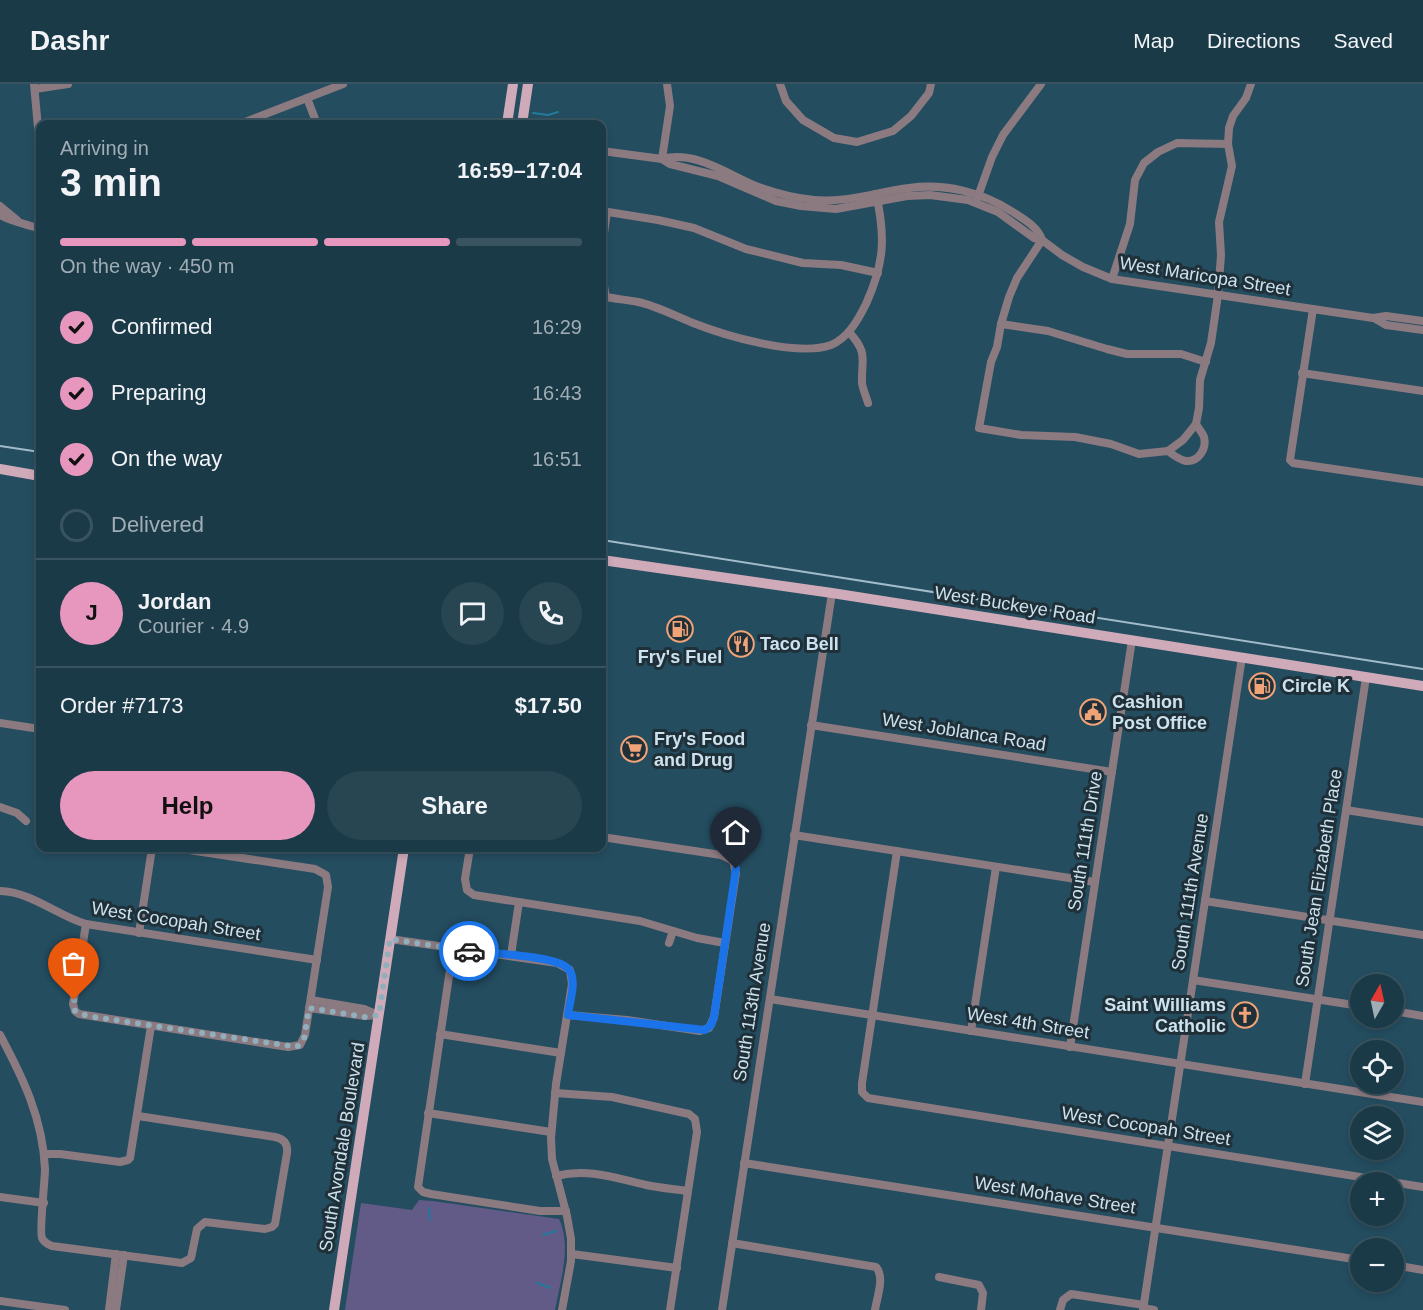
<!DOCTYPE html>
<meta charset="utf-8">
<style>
body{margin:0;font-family:Helvetica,sans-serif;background:#284552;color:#f1f3f6;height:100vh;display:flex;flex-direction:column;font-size:22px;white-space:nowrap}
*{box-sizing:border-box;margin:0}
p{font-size:20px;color:#a0adb4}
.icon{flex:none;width:33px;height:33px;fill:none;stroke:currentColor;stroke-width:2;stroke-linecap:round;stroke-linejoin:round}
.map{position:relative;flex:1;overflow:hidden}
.panel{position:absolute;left:36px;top:36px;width:570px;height:732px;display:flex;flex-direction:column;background:#1b3a48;border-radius:12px;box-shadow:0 3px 9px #0003,0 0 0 2px #395460}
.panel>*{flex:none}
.needle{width:39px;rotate:9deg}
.fabs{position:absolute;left:1350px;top:890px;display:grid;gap:12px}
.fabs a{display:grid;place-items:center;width:54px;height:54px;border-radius:50%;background:#1b3a48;box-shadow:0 3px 9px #0003,0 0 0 2px #395460;font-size:30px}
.pin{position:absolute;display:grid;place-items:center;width:51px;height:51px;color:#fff;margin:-62px -26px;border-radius:50% 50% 50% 0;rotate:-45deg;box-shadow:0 0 6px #0007}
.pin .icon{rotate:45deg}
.courier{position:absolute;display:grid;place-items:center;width:60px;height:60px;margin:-30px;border:4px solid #1a73e8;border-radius:50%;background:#fff;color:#222;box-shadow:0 2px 8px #0007}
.head em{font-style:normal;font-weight:700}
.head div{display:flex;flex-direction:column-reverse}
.head{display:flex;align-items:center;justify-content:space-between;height:102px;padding:0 24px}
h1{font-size:39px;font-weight:700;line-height:45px}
.bar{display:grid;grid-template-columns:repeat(4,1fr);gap:9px 6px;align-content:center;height:72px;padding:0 24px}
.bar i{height:8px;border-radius:4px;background:#395460}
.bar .active{background:#e797bd}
.bar p{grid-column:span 4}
.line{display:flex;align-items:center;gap:15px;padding:0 24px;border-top:2px solid #395460}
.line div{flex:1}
.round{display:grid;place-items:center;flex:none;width:63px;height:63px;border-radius:32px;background:#284552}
ol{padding:0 24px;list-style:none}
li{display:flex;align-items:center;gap:18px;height:66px}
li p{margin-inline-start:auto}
li .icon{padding:6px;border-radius:50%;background:#e797bd;color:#111;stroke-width:4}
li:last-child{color:#a0adb4}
li i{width:33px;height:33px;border:3px solid #395460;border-radius:50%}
.action{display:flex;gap:12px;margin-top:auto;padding:12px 24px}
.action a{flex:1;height:69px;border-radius:36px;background:#e797bd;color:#111;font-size:24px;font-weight:700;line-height:69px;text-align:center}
.action a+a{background:#284552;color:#f1f3f6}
header{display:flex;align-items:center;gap:36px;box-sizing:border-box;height:84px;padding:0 30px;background:#1b3a48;border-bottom:2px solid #395460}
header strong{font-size:28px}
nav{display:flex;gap:33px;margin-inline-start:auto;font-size:21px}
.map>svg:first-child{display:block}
.green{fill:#625b88}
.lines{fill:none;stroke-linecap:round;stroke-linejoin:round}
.stream{stroke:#24799d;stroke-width:2}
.minor{stroke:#8c7a81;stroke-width:8}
.major{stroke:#cfaab9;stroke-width:10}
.rail{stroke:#a1bbc9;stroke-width:2}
.done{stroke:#91aebc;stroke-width:6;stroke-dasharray:0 10.8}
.route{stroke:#1a73e8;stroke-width:8}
.labels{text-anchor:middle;stroke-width:6;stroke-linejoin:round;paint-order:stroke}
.street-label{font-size:18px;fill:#cce2ee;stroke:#1f3039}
.poi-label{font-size:18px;font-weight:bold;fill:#cce2ee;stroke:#1f3039;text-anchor:start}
</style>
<header>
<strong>Dashr</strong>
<nav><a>Map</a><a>Directions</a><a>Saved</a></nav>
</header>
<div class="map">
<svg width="1423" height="1226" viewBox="0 0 1423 1226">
<rect width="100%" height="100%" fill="#244d60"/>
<!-- green -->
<path class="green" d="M 419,1116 L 433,1117 L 559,1135 C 572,1162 560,1199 555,1226 L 345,1226 L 361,1119 L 412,1126 Z"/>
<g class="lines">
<!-- stream -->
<g class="stream">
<polyline points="533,29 548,31 558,28"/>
<polyline points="429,1124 430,1136"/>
<polyline points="543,1151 556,1147"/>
<polyline points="537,1199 551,1204"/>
</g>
<!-- minor -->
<g class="minor">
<polyline points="34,0 40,66"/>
<polyline points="780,0 786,17 803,36 834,54 857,58 893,47 911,32 929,9 931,0"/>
<polyline points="35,5 68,0"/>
<polyline points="307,14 317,40"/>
<polyline points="240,40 343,0"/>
<polyline points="405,40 424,40"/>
<polyline points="602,67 662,75 670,80 718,92 776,117 801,122 836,125 907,112 930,111 968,116 998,128 1034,154 1042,156 1062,171 1083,183 1112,195 1373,234 1386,232 1423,237"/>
<path d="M 662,75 C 695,66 727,90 756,102 C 775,109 794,114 814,116 C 846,119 877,108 909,104 C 945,99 982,108 1013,128 C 1024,135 1038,143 1042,156"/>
<polyline points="662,75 670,22 667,0"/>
<polyline points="977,115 992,73 1003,51 1041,0"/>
<polyline points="0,122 17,136"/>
<polyline points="602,127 658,136 694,144 746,165 803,179 841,181 878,189"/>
<path d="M 0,131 C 12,138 27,140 40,145"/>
<polyline points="1042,156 1017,194 1009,213 1001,240 997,263 991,278 979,344 1021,351 1075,353 1111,360 1139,370 1168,367 1183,356 1196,340 1199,324 1200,296 1211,259 1218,211 1221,171 1219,138 1232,82 1228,60 1229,44 1233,32 1246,14 1251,0"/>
<polyline points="602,164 607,128"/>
<path d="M 602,191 L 606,213 C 617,215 628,216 638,218 C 657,222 675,232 693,239 C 726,252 797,273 831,261 C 848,254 858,236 866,220 C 884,180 886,154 876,110"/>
<polyline points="1112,195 1130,140 1135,96 1144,79 1158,68 1177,59 1228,60"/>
<polyline points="1313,225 1290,376 1293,379 1423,398"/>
<polyline points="1374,234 1386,241 1423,246"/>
<polyline points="1001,240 1048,247 1107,265 1127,270 1181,270 1206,278"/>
<path d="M 849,248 C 869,270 861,275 862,299 C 863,306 866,312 868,319"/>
<polyline points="1302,289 1423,307"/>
<path d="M 1168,367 C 1173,371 1180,376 1186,377 C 1199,378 1207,364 1204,353 C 1202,348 1198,344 1196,340"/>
<polyline points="0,639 40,645"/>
<polyline points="811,641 1112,688"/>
<polyline points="0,723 17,729 26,737"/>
<polyline points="1346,726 1423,738"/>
<polyline points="794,751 1095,798"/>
<polyline points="470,764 465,795 467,806 474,811 640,837 697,854 725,859"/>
<polyline points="897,767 862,999 862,1008 868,1014 1423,1103"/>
<path d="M 0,807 C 32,808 56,831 86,840 L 317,876"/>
<polyline points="1205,817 1423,851"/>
<polyline points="86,840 73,920 75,927 79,930 288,963 300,961 305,951 328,803 326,791 315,785 176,764"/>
<polyline points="139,849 152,764"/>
<polyline points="390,855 557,879 570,886 572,900 556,1000 551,1054 552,1075 567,1132 571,1155 571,1177 562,1226"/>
<polyline points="669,859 673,847"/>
<polyline points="453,865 418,1103 423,1108 431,1110 540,1127 566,1127"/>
<polyline points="511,871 519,818"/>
<polyline points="1193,896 1360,922"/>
<polyline points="770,915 1423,1018"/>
<polyline points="311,916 364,925 378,931"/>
<polyline points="309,924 365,932 379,931"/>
<polyline points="1394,927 1423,932"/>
<polyline points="568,931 627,936 700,947 709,944 714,933 736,789 733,777 721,771 602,753"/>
<polyline points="971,947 996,783"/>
<polyline points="440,950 561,969"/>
<path d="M 0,951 C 23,994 43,1035 45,1085 C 45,1097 39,1148 42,1154 C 44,1159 48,1160 52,1162 L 182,1179 L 191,1174 L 197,1145 L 205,1138 L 265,1145 L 272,1143 L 275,1140 L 287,1069 C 288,1060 284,1055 275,1053 L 138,1032"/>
<polyline points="1070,963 1132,556"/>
<polyline points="1305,1000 1366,593"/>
<polyline points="555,1009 612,1013 689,1030 695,1035 697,1048 670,1226"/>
<polyline points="428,1029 551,1048"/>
<polyline points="44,1070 60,1070 120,1078 128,1076 130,1074 151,942"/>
<polyline points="744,1079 1360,1176"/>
<path d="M 556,1092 C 588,1084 615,1094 646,1101 C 660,1104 674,1105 688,1107"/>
<polyline points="0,1113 44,1119"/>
<path d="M 732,1159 L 876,1183 C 885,1193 877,1213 875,1226"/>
<polyline points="572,1170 677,1184"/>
<polyline points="1394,1181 1423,1186"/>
<polyline points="939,1193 979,1201 983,1209 981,1226"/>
<polyline points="0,1217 65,1226"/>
<polyline points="1143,1224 1154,1226"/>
<polyline points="109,1226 116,1170"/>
<polyline points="116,1226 124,1171"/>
<polyline points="722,1226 832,509"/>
<polyline points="1060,1226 1063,1216 1071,1210 1144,1221"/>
<polyline points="1143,1226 1242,573"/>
</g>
<!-- major -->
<g class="major">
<polyline points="507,40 513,0"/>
<polyline points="522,40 528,0"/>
<polyline points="0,385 40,392"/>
<polyline points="602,476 832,509 1423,602"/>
<polyline points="334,1226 404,764"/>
</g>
<!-- rail -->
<g class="rail">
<polyline points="0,362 40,368"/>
<polyline points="602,456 1423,585"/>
</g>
</g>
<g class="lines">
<!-- done -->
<polyline class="done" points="74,916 75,927 87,932 297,963 304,955 309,924 365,933 379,931 390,855 469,867"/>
<!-- route -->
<path class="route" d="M 469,867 C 495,870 538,871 561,880 C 566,882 569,885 571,889 C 576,901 569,919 568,931 L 705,946 L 711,941 L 714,933 L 736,785"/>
</g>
<!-- icons -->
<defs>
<g id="fuel-ring" transform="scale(1.35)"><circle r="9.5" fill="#1f3039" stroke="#efa377" stroke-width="1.5"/><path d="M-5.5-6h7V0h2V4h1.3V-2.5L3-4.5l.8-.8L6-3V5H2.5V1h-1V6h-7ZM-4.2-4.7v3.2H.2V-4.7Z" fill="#efa377"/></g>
<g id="restaurant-ring" transform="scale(1.35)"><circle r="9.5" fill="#1f3039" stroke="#efa377" stroke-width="1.5"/><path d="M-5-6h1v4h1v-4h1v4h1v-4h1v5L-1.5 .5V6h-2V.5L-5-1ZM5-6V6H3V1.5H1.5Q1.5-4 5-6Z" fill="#efa377"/></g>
<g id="civic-ring" transform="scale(1.35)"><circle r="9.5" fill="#1f3039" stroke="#efa377" stroke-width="1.5"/><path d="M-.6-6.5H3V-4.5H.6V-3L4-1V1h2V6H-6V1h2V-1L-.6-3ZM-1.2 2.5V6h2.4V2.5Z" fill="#efa377"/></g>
<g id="supermarket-ring" transform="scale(1.35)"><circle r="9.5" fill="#1f3039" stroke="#efa377" stroke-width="1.5"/><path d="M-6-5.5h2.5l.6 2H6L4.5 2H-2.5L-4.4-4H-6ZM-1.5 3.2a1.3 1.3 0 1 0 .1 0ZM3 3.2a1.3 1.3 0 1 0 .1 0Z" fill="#efa377"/></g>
<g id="church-ring" transform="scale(1.35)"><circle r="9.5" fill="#1f3039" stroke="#efa377" stroke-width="1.5"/><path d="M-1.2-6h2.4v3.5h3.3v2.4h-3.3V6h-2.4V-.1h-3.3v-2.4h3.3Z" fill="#efa377"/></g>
</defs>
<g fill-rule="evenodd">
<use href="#fuel-ring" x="680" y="545"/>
<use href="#restaurant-ring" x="741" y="560"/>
<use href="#fuel-ring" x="1262" y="602"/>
<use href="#civic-ring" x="1093" y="628"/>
<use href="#supermarket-ring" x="634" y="665"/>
<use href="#church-ring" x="1245" y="931"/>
</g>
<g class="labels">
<!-- street labels -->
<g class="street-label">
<text transform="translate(1205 192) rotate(9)" y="6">West Maricopa Street</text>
<text transform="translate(1015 521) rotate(9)" y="6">West Buckeye Road</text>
<text transform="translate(964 648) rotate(9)" y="6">West Joblanca Road</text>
<text transform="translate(1085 757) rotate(-81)" y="6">South 111th Drive</text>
<text transform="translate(1319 794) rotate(-81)" y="6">South Jean Elizabeth Place</text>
<text transform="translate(1190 808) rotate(-81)" y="6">South 111th Avenue</text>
<text transform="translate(176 837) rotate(9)" y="6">West Cocopah Street</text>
<text transform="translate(752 918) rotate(-81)" y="6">South 113th Avenue</text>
<text transform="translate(1028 939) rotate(9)" y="6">West 4th Street</text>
<text transform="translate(1146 1042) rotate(9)" y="6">West Cocopah Street</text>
<text transform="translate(342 1063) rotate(-81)" y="6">South Avondale Boulevard</text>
<text transform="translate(1055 1111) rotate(9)" y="6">West Mohave Street</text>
</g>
<!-- poi labels -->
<g class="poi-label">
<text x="760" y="566">Taco Bell</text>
<text x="680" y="579" text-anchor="middle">Fry's Fuel</text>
<text x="1282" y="608">Circle K</text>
<text x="1112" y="624">Cashion<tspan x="1112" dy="21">Post Office</tspan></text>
<text x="654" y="661">Fry's Food<tspan x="654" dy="21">and Drug</tspan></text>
<text x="1226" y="927" text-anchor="end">Saint Williams<tspan x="1226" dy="21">Catholic</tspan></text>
</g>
</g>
</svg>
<div class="fabs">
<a><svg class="needle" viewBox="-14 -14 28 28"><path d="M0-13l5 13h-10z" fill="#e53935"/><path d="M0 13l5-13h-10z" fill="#a0adb4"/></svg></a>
<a><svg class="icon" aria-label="locate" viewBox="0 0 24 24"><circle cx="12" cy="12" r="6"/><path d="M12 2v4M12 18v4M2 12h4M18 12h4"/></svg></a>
<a><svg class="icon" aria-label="layers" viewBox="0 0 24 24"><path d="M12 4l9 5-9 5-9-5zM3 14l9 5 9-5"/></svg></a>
<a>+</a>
<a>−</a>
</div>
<div class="pin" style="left:74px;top:916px;background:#ea580c"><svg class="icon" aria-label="bag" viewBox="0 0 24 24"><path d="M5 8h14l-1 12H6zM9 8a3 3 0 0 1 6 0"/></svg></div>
<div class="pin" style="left:736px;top:785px;background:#1f2937"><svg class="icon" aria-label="home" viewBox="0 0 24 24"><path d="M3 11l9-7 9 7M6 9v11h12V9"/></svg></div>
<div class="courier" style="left:469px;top:867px"><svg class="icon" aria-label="car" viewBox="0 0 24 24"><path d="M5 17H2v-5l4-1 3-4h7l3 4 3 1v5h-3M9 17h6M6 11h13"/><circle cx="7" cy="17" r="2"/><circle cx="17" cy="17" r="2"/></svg></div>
<section class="panel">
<div class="head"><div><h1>3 min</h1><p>Arriving in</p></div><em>16:59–17:04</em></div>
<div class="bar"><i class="active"></i><i class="active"></i><i class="active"></i><i></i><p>On the way · 450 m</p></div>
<ol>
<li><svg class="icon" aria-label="check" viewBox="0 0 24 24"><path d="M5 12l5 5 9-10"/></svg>Confirmed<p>16:29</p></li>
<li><svg class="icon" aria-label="check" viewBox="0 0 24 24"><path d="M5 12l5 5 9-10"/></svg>Preparing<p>16:43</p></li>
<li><svg class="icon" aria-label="check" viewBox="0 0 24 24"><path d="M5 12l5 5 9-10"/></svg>On the way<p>16:51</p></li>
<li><i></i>Delivered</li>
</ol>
<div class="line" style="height:108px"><b class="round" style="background:#e797bd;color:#111">J</b><div><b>Jordan</b><p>Courier · 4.9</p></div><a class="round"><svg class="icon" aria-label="chat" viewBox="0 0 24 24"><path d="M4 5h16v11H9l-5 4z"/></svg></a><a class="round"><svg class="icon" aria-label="phone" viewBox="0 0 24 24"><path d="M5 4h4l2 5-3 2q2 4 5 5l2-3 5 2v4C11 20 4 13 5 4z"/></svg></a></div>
<div class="line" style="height:78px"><div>Order #7173</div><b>$17.50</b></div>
<div class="action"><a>Help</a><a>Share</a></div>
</section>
</div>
